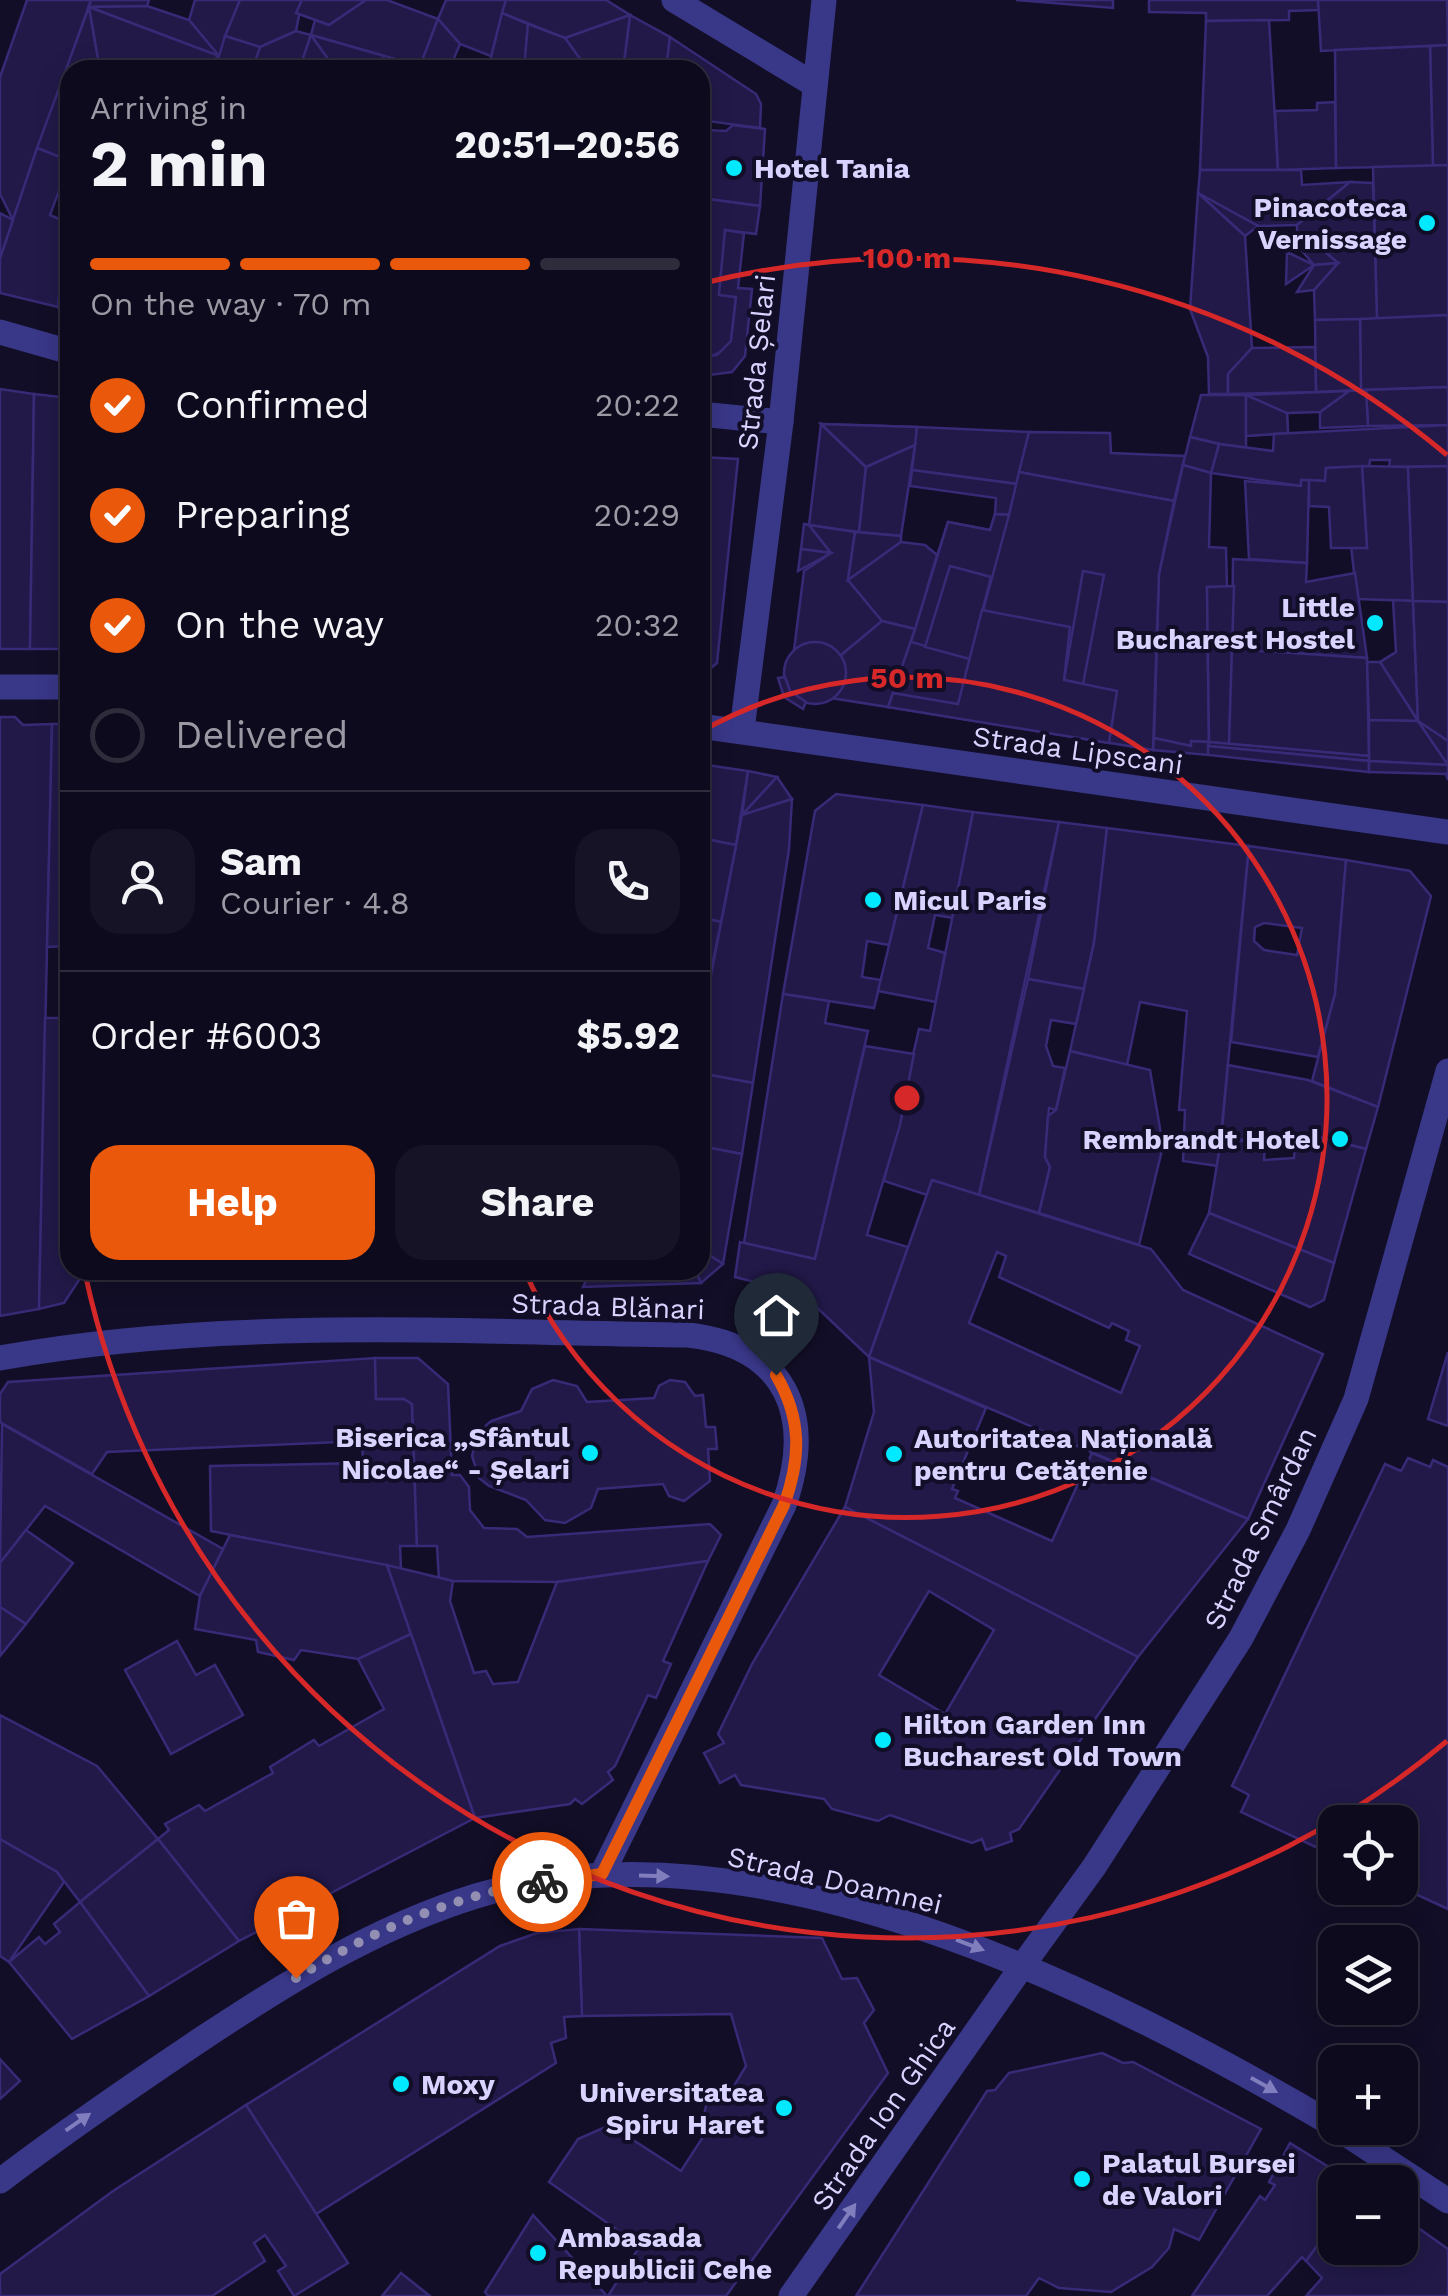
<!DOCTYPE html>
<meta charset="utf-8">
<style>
body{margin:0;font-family:"Work Sans",sans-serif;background:#171326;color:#f1f3f6;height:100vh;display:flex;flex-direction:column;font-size:38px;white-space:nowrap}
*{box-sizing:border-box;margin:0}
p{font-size:32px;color:#9b9aa4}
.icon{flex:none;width:55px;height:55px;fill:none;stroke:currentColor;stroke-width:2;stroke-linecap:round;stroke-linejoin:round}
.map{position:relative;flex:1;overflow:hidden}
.drawer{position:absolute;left:60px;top:60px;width:650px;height:1220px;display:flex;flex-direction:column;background:#0e0a1d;border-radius:30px;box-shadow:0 5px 25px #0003,0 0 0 2px #2e2b3b}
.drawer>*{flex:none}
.fabs{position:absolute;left:1318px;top:1805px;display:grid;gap:20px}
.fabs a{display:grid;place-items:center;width:100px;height:100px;border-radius:20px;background:#0e0a1d;box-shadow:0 5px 25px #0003,0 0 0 2px #2e2b3b;font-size:50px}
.pin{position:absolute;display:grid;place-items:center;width:85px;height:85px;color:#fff;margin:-102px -42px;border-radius:50% 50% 50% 0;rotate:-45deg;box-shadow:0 0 10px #0007}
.pin .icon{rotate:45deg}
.courier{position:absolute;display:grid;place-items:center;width:100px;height:100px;margin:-50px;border:8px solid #ea580c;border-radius:50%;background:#fff;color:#222;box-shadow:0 2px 12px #0007}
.summary em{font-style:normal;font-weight:700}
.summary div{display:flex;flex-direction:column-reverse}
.summary{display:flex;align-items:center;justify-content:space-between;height:170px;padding:0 30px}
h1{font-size:65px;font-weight:700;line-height:75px}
.bar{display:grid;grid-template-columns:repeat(4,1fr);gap:15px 10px;align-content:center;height:120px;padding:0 30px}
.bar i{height:12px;border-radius:8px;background:#2e2b3b}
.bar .selected{background:#ea580c}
.bar p{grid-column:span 4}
.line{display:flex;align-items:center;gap:25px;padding:0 30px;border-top:2px solid #2e2b3b}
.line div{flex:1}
.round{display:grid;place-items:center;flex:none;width:105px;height:105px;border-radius:30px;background:#171326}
ol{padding:0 30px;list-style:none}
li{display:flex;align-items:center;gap:30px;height:110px}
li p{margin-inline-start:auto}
li .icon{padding:10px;border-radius:50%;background:#ea580c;color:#fff;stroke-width:4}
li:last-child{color:#9b9aa4}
li i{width:55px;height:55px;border:5px solid #2e2b3b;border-radius:50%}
.action{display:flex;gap:20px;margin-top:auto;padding:20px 30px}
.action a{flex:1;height:115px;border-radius:30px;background:#ea580c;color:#fff;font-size:40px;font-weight:700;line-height:115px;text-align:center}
.action a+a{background:#171326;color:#f1f3f6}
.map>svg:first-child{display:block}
.building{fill:#221949;stroke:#382a76;stroke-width:2.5;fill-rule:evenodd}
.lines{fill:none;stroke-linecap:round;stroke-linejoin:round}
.pedestrian{stroke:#393788;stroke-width:25}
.minor{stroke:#393788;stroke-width:25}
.oneway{fill:#817ebe}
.done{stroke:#938fb3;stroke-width:10;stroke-dasharray:0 18}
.route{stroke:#ea580c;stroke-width:12}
.ring{fill:none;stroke:#d62828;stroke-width:5}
.poi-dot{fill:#00e9ff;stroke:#120e27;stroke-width:4}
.labels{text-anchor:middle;stroke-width:8;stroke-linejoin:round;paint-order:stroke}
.poi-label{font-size:28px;font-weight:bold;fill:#d9d4ff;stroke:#120e27;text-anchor:start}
.street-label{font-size:28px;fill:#d9d4ff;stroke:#120e27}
.centre{fill:#d62828;stroke:#120e27;stroke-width:5}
.ring-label{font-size:30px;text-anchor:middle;font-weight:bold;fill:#d62828;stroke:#120e27;stroke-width:8;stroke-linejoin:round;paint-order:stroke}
</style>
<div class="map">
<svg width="1448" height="2296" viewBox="0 0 1448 2296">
<rect width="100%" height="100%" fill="#120e27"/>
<!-- building -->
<g class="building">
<polygon points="27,0 91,0 13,220 0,194 0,77"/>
<polygon points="91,0 149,0 147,6 89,7"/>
<polygon points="195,0 240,0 219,56 189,20"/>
<polygon points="240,0 302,0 296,31 260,47 225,36"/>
<polygon points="302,0 366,0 329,25 296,13"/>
<polygon points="366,0 387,0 438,19 420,66 311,35 315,20 329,25"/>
<polygon points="446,0 506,0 491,56 460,44 438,19"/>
<polygon points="506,0 606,0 630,15 565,38 502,13"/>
<polygon points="1016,0 1113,0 1113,8"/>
<polygon points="1149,0 1318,0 1319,10 1289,11 1289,20 1206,21 1206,13 1149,12"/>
<polygon points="1318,0 1447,0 1448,45 1321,51"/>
<polygon points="147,6 189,20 219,56 89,7"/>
<polygon points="89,7 100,70 70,70 70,161 37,148"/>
<polygon points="89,7 219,56 200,70 100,70"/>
<polygon points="502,13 528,24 524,70 488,70"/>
<polygon points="630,15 670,37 666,70 643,70 624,63"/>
<polygon points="630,15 623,70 588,70 565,38"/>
<polygon points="438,19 460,44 449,70 420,66"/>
<polygon points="1269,20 1278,170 1200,170 1206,21"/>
<polygon points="528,24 565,38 588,70 524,70"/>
<polygon points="296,31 311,35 299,70 252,70 260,47"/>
<polygon points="311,35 336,70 299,70"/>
<polygon points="311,35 384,56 381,70 336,70"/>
<polygon points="225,36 260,47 252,70 215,70"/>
<polygon points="670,37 756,94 761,104 760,128 700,120 700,70 666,70"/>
<polygon points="1448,45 1448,165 1433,166 1430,46"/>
<polygon points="1430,46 1433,166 1336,168 1335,50"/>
<polygon points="1335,102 1336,168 1278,170 1275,111 1317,110 1317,103"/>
<polygon points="700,120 710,121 704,175 700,174"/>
<polygon points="733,125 765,129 760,206 702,198 709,130 726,131"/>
<polygon points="37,148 70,161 50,215 61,220 70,196 70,252 62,270 58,307 0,293 0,258"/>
<polygon points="1448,165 1448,315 1377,319 1373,167"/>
<polygon points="1200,170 1301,170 1302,185 1350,182 1297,225 1258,226 1198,193"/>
<polygon points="1350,182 1373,183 1377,319 1315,320 1314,290 1338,263 1317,245 1297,245 1297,225"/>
<polygon points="1198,193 1258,226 1245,236"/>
<polygon points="1198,193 1245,236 1252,348 1228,374 1228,394 1209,394 1208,357 1190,309"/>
<polygon points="700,198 760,206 756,234 725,230 719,295 736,297 731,341 725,350 707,358 700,357"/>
<polygon points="0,213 13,220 0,258"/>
<polygon points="725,230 744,233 738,288 752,289 745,356 732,372 709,375 700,374 700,357 717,355 731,341 736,297 719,295"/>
<polygon points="1297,245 1317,245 1338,263 1314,265"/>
<polygon points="70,252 70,308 58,307 62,270"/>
<polygon points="1287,252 1314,265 1286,284"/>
<polygon points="1338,263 1314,290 1297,292 1314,265"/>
<polygon points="62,270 70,271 70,308 58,307"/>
<polygon points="1448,315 1448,387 1361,390 1360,319"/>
<polygon points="1360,319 1361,390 1316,392 1315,320"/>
<polygon points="1315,347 1316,392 1228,394 1228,374 1252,348"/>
<polygon points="1448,387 1448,425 1368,426 1366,390"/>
<polygon points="0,389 34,394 30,649 0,649"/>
<polygon points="1366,390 1368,426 1320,428 1320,412 1349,391"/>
<polygon points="1349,391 1320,412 1287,413 1288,433 1246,436 1246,395"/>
<polygon points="34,394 70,398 70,649 30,649"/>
<polygon points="1201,395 1246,395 1246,450 1190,437"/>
<polygon points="1246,395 1287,413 1288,433 1246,436"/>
<polygon points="821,424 866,467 859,532 809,525"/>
<polygon points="821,424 917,427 1029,432 1017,484 912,470 915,445 866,467"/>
<polygon points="821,424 917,427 915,445 866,467"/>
<polygon points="1448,425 1448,466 1389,467 1390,460 1370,460 1369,467 1326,468 1325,481 1301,480 1301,486 1211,473 1219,444 1273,451 1274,434"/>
<polygon points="1029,432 1110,433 1111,453 1185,456 1174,501 1019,472"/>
<polygon points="1190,437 1219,444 1211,473 1183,465"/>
<polygon points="915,445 901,536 859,532 866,467"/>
<polygon points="700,457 738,459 717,663 700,677"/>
<polygon points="1183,465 1211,473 1209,547 1226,548 1227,587 1207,587 1209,742 1191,741 1191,746 1154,738 1159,574"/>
<polygon points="1362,466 1408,467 1413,601 1357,599 1351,546 1367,548"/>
<polygon points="1362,466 1367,548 1331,548 1329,507 1309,506 1309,480 1325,481 1326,468"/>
<polygon points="1448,466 1448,602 1413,601 1408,467"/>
<polygon points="912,470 1017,484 1009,515 995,514 996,498 910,486"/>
<polygon points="1019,472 1174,501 1159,574 1153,750 888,707 948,522 990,530 995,514 1009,515"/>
<polygon points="1301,480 1309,480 1307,563 1249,559 1245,481 1301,486"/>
<polygon points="995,514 1009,515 970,659 911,642 948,522 990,530"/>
<polygon points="804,524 809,525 831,553 801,549"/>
<polygon points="809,525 855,532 848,580 882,621 840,656 821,643 794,650 804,571 831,553"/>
<polygon points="855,532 901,536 901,542 848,580"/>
<polygon points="901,542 925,545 937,555 915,629 882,621 848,580"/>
<polygon points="801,549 831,553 798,571"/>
<polygon points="1233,559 1307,563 1306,582 1355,573 1367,658 1232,649"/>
<polygon points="950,566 991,577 970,659 925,647"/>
<polygon points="1083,571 1104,575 1083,684 1064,680"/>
<polygon points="1234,586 1229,744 1209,742 1207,587"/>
<polygon points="1393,600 1413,601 1418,721 1380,662 1396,652"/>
<polygon points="1413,601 1448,602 1448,741 1418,721"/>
<polygon points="982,610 1070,627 1064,680 1117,691 1109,743 888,707 893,693 958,704"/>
<polygon points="882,621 915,629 888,707 831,698 845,681 840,656"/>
<circle cx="815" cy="673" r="31"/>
<polygon points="1232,649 1367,658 1369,756 1229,744"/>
<polygon points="1367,662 1380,662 1418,721 1369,720"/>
<polygon points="785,677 790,691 806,702 803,709 784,697 778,678"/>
<polygon points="0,717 15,717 23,725 52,724 39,1309 0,1316"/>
<polygon points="1369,720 1418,721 1448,765 1369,761"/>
<polygon points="1418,721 1448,741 1448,765"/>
<polygon points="52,724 70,724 70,946 47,947"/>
<polygon points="1154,738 1191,746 1191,741 1209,742 1208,755 1153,750"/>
<polygon points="1209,742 1369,756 1369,761 1208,746"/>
<polygon points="1208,746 1369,761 1369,772 1208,755"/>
<polygon points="1369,761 1448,765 1448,780 1446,774 1369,772"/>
<polygon points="700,764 748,771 736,845 700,838"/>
<polygon points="748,771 777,777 742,815"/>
<polygon points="777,777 792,799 742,815"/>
<polygon points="836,794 923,805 889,945 867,941 862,977 881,980 874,1008 783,994 815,811"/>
<polygon points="792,799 789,849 753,1083 700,1073 700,1032 742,815"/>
<polygon points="923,805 973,812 953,918 935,915 928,948 945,953 936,1002 878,991"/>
<polygon points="973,812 1059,822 979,1195 932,1180 927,1195 884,1181 919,1029 930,1031"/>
<polygon points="1059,822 1107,828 1095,937 1084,989 1028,979"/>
<polygon points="1107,828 1249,846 1218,1166 1183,1161 1185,1110 1179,1110 1187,1011 1140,1002 1127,1065 1070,1051 1094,943"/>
<polygon points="700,838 736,845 721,922 700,917"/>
<path d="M 1249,846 L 1346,860 L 1335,994 L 1318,1057 L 1231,1042 ZM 1264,923 L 1302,928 L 1297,955 L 1264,950 L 1254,941 L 1255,927 Z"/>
<polygon points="1346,860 1410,871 1431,896 1378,1107 1312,1081 1335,994"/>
<polygon points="700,917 721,922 708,986 700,985"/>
<polygon points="1028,979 1084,989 1076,1024 1051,1020 1046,1046 1053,1066 1065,1068 1056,1110 1049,1108 1045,1157 1050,1167 1039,1213 979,1195"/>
<polygon points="783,994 829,1001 825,1023 868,1031 815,1259 744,1243"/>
<polygon points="45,1018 70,1018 70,1068 62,1067 61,1090 70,1090 70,1270 81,1270 81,1277 64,1303 39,1309"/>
<polygon points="865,1046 914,1054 900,1125 867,1235 908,1247 869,1357 807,1298 783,1286 782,1289 735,1277 740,1242 815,1259"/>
<polygon points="1070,1051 1150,1070 1163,1146 1139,1245 1039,1213 1050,1167 1045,1157 1048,1116 1056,1110"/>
<polygon points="1228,1065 1308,1080 1378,1107 1366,1149 1318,1137 1221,1140"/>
<polygon points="700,1073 753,1083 742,1154 700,1146"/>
<polygon points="1318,1137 1366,1149 1334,1263 1209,1213 1221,1140 1265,1142 1264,1160 1294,1158 1295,1139"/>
<polygon points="700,1146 742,1154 723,1264 700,1249"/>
<path d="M 932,1180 L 1151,1249 L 1183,1290 L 1323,1354 L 1248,1519 L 869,1357 ZM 997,1252 L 1006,1256 L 999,1277 L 1109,1328 L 1112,1323 L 1129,1331 L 1126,1340 L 1140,1346 L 1121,1393 L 969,1323 Z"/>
<polygon points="1209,1213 1334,1263 1324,1300 1310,1307 1189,1254"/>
<polygon points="700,1249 723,1264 701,1283 695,1270 700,1270"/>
<polygon points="349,1270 493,1270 492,1276 451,1271 450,1278 444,1279"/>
<polygon points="591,1270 695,1270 701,1283 583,1287"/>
<polygon points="1448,1352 1448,1426 1428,1419"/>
<polygon points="869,1357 986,1408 952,1489 958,1491 955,1498 1052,1541 1092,1453 1248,1519 1138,1657 845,1507 874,1412"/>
<polygon points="375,1358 376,1399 404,1399 412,1404 417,1546 400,1546 401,1569 211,1531 210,1466 363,1463 362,1441 107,1452 92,1474 0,1422 0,1394 8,1382"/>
<polygon points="375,1358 418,1358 448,1384 452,1475 460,1475 469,1487 470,1510 484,1528 517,1529 527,1537 710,1524 721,1535 708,1561 557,1582 439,1581 437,1546 417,1546 412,1404 404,1399 376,1399"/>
<polygon points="553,1380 577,1386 587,1402 654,1398 659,1386 670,1380 685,1382 695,1396 703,1395 706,1427 715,1427 717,1449 708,1449 710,1481 684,1501 669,1496 663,1484 598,1489 591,1508 565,1523 545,1520 526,1500 489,1486 479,1478 472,1456 478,1433 491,1421 521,1411 532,1389"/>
<polygon points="2,1424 223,1549 200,1596 45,1506 0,1563"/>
<polygon points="1408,1458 1430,1467 1433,1460 1448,1467 1448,1909 1400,1887 1400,1822 1335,1822 1335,1856 1241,1812 1249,1795 1232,1786 1385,1464 1401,1471"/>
<path d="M 845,1507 L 1138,1657 L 1019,1829 L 1010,1833 L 1012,1841 L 986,1850 L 982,1839 L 972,1843 L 890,1815 L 878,1821 L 832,1809 L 824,1799 L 741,1785 L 735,1775 L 720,1783 L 704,1753 L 724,1743 L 718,1734 L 752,1664 ZM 929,1591 L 994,1630 L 945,1714 L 879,1675 Z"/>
<polygon points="26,1530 73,1563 26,1624 0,1607 0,1563"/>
<polygon points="230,1535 387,1565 411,1634 358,1659 301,1650 294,1660 258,1652 256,1640 195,1629 200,1596"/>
<polygon points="708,1561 663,1661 671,1664 656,1698 648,1695 615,1766 608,1772 613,1780 582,1804 575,1799 570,1804 475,1818 387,1565 453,1581 450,1601 474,1673 486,1671 493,1684 518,1682 557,1582"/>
<polygon points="0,1607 26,1624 0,1656"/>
<polygon points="411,1634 475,1818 239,1941 158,1839 169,1830 165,1824 199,1805 205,1811 273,1773 270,1767 314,1740 319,1746 384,1709 358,1659"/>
<polygon points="177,1641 196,1675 215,1665 243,1715 171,1754 125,1670"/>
<polygon points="0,1715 97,1766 158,1839 80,1902 57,1872 0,1839"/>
<polygon points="0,1839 57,1872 64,1882 9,1962 0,1956"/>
<polygon points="158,1839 239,1941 149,1996 80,1902"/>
<polygon points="80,1902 149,1996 72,2039 9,1962 39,1937 45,1944 60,1932 54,1924"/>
<polygon points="579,1929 822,1938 842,1979 857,1978 874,2010 864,2023 888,2073 726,2296 608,2296 640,2246 549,2182 578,2139 610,2125 681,2171 710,2126 704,2115 707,2101 718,2090 731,2091 746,2066 731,2014 582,2016"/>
<polygon points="579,1929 582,2016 564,2017 566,2038 551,2043 556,2063 316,2214 246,2105 500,1946 537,1933"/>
<polygon points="1102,2053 1123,2063 1133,2062 1261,2129 1199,2240 1174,2229 1169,2248 1152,2267 1111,2292 1059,2288 1039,2278 1026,2296 856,2296 987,2091 995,2090 1009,2073"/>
<polygon points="0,2059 20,2081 0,2099"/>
<polygon points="246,2105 348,2263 294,2296 278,2271 286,2266 265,2235 254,2243 265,2261 212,2296 0,2296 0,2274 113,2191"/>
<polygon points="1290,2143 1353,2182 1335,2182 1335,2222 1306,2261 1302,2257 1267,2296 1192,2296 1260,2196 1265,2200 1275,2185 1269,2182"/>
<polygon points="533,2215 607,2296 488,2296 485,2292"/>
<polygon points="1400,2215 1448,2249 1448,2296 1306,2296 1322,2278 1306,2261 1335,2222 1335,2248 1400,2248"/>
<polygon points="401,2273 430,2296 382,2296"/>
</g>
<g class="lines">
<!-- pedestrian -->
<g class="pedestrian">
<polyline points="674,0 815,85"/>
<polyline points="0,332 70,352"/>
<polyline points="700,414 781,422"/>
<polyline points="0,687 70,687"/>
<polyline points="700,726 1448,832"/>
<polyline points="742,730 781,422 824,0"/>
<polyline points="1023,1965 1094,1867 1241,1638 1298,1530 1356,1399 1448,1071"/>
</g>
<!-- minor -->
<g class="minor">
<path d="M 0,1358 C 227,1317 458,1332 688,1335 C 787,1346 815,1416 784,1505 L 602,1874"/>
<polyline points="1337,2128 1448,2201"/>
<path d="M 0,2181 C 64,2132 130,2087 197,2042 C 286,1983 373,1928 476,1896 C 755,1813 1100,1988 1335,2126"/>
<polyline points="791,2296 1023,1965"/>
</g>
</g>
<!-- one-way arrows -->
<defs><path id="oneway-solid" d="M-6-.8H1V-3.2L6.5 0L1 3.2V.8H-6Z" transform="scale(2.5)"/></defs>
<g class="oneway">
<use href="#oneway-solid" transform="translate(654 1876) rotate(2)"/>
<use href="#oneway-solid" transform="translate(970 1945) rotate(21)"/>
<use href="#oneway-solid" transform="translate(1264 2085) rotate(29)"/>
<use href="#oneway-solid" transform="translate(78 2122) rotate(-35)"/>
<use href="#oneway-solid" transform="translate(847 2216) rotate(-55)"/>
</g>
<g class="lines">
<!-- done -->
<path class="done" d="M 296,1978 C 369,1932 457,1894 542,1882"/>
<!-- route -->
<path class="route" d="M 542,1882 L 602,1874 L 784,1505 C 801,1458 802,1419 776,1375"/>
</g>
<!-- distance rings -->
<g class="ring">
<path d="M700 732A420 420 0 1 1 525 1272"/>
<path d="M1447 1741A840 840 0 0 1 85 1273M70 1164A840 840 0 0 1 70 1032M704 283A840 840 0 0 1 1447 455"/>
</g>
<!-- markers -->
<g class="poi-dot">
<circle cx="734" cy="168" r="10"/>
<circle cx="1427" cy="223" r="10"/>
<circle cx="1375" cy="623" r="10"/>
<circle cx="873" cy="900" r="10"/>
<circle cx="1340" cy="1139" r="10"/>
<circle cx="590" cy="1453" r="10"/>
<circle cx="894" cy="1454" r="10"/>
<circle cx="883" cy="1740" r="10"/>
<circle cx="401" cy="2084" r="10"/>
<circle cx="784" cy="2108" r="10"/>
<circle cx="1082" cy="2179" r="10"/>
<circle cx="538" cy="2253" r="10"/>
</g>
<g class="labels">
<!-- poi labels -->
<g class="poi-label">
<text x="754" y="178">Hotel Tania</text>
<text x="1407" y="217" text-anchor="end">Pinacoteca<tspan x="1407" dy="32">Vernissage</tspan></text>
<text x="1355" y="617" text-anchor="end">Little<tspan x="1355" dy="32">Bucharest Hostel</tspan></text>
<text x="893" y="910">Micul Paris</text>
<text x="1320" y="1149" text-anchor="end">Rembrandt Hotel</text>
<text x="570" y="1447" text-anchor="end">Biserica „Sfântul<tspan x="570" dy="32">Nicolae“ - Șelari</tspan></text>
<text x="914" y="1448">Autoritatea Națională<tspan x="914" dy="32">pentru Cetățenie</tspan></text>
<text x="903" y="1734">Hilton Garden Inn<tspan x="903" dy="32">Bucharest Old Town</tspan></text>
<text x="421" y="2094">Moxy</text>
<text x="764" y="2102" text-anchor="end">Universitatea<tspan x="764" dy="32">Spiru Haret</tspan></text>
<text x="1102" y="2173">Palatul Bursei<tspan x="1102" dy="32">de Valori</tspan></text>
<text x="558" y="2247">Ambasada<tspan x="558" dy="32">Republicii Cehe</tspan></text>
</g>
<!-- street labels -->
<g class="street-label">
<text transform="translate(756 362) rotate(-84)" y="10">Strada Șelari</text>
<text transform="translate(1078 750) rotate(8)" y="10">Strada Lipscani</text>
<text transform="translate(608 1306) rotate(2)" y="10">Strada Blănari</text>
<text transform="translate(1260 1528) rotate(-64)" y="10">Strada Smârdan</text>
<text transform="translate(835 1880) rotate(13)" y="10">Strada Doamnei</text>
<text transform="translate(883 2114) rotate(-55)" y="10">Strada Ion Ghica</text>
</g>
</g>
<circle cx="907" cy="1098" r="15" class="centre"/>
<g class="ring-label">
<text x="907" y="268">100 m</text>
<text x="907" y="688">50 m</text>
</g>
</svg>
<div class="fabs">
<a><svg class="icon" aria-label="locate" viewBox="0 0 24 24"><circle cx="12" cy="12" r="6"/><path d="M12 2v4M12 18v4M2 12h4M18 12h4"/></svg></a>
<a><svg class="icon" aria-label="layers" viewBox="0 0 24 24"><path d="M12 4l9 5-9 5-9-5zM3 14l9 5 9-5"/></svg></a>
<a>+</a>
<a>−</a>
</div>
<div class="pin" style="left:296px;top:1978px;background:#ea580c"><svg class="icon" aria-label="bag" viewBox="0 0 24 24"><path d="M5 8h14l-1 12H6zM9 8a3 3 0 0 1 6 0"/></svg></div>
<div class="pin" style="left:776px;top:1375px;background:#1f2937"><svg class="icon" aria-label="home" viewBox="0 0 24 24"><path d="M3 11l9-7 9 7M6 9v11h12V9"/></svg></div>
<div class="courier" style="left:542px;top:1882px"><svg class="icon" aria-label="bike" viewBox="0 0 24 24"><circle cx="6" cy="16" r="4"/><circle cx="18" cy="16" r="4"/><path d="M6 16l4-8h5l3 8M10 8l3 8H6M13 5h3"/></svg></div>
<section class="drawer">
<div class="summary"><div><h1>2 min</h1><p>Arriving in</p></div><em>20:51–20:56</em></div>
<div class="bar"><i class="selected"></i><i class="selected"></i><i class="selected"></i><i></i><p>On the way · 70 m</p></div>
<ol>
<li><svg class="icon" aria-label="check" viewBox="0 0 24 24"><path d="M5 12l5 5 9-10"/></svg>Confirmed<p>20:22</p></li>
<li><svg class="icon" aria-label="check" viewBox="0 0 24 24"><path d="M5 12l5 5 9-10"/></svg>Preparing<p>20:29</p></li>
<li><svg class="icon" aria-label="check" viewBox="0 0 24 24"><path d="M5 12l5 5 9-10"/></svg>On the way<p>20:32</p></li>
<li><i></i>Delivered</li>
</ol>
<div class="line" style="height:180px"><a class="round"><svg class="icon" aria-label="person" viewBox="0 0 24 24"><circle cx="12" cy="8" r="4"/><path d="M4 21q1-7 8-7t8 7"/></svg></a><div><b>Sam</b><p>Courier · 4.8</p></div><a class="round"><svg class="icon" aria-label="phone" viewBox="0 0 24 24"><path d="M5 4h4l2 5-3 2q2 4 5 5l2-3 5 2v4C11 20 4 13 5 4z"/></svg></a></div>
<div class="line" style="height:130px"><div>Order #6003</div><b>$5.92</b></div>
<div class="action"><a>Help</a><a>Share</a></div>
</section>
</div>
